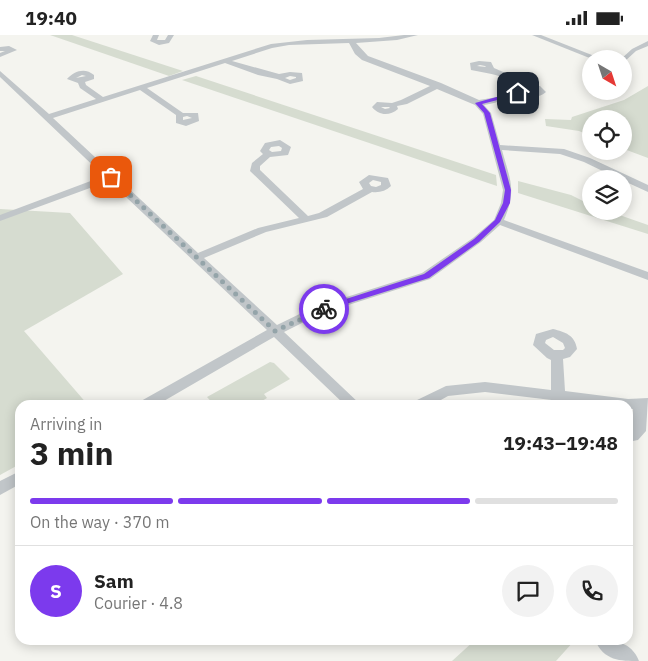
<!DOCTYPE html>
<meta charset="utf-8">
<style>
body{margin:0;font-family:"IBM Plex Sans",sans-serif;background:#f2f2f2;color:#222;height:100vh;display:flex;flex-direction:column;font-size:19px;white-space:nowrap}
*{box-sizing:border-box;margin:0}
p{font-size:16px;color:#767676}
.icon{flex:none;width:28px;height:28px;fill:none;stroke:currentColor;stroke-width:2;stroke-linecap:round;stroke-linejoin:round}
.map{position:relative;flex:1;overflow:hidden}
.panel{position:absolute;left:15px;top:365px;width:618px;height:245px;display:flex;flex-direction:column;background:#fff;border-radius:15px;box-shadow:0 2px 12px #0003}
.panel>*{flex:none}
.needle{width:32px;rotate:141deg}
.tools{position:absolute;left:582px;top:15px;display:grid;gap:10px}
.tools a{display:grid;place-items:center;width:50px;height:50px;border-radius:50%;background:#fff;box-shadow:0 2px 12px #0003;font-size:25px}
.pin{position:absolute;display:grid;place-items:center;width:42px;height:42px;color:#fff;margin:-21px;border-radius:10px;box-shadow:0 2px 8px #0006}
.courier{position:absolute;display:grid;place-items:center;width:50px;height:50px;margin:-25px;border:4px solid #7c3aed;border-radius:50%;background:#fff;color:#222;box-shadow:0 1px 6px #0007}
.summary em{font-style:normal;font-weight:700}
.summary div{display:flex;flex-direction:column-reverse}
.summary{display:flex;align-items:center;justify-content:space-between;height:85px;padding:0 15px}
h1{font-size:32px;font-weight:700;line-height:38px}
.bar{display:grid;grid-template-columns:repeat(4,1fr);gap:8px 5px;align-content:center;height:60px;padding:0 15px}
.bar i{height:6px;border-radius:4px;background:#e0e0e0}
.bar .current{background:#7c3aed}
.bar p{grid-column:span 4}
.line{display:flex;align-items:center;gap:12px;padding:0 15px;border-top:1px solid #e0e0e0}
.line div{flex:1}
.round{display:grid;place-items:center;flex:none;width:52px;height:52px;border-radius:26px;background:#f2f2f2}
.status{display:flex;justify-content:space-between;align-items:center;height:35px;padding:0 25px;background:#fff;direction:ltr}
.status svg{height:14px;fill:currentColor}
.map>svg:first-child{display:block}
.green{fill:#d6dcd0}
.lines{fill:none;stroke-linecap:round;stroke-linejoin:round}
.minor{fill:#c1c6c9;fill-rule:evenodd}
.route{fill:#7c3aed}
.done{stroke:#94a4a9;stroke-width:5;stroke-dasharray:0 9}
</style>
<div class="status"><b>19:40</b><svg viewBox="0 0 49 12"><path d="M0 12V9h3v3zM5 12V6h3v6zM10 12V3h3v9zM15 12V0h3v12zM26 1h20v11H26zM47 4h2v5h-2z"/></svg></div>
<div class="map">
<svg width="648" height="626" viewBox="0 0 648 626">
<rect width="100%" height="100%" fill="#f4f4ef"/>
<!-- green -->
<g class="green">
<polygon points="50,0 72,0 183,36 169,41"/>
<polygon points="196,41 496,140 497,151 182,45"/>
<polygon points="648,51 648,123 624,114 624,84 591,84 591,101 579,96 546,91 545,84 571,85 572,82 624,65"/>
<polygon points="518,146 571,160 591,170 591,176 608,176 648,190 648,199 518,158"/>
<polygon points="0,174 70,178 123,239 24,296 88,370 20,370 20,429 0,440"/>
<polygon points="270,327 274,328 290,344 264,359 267,363 255,370 214,370 207,362"/>
<polygon points="475,605 573,605 574,606 556,626 452,626"/>
</g>
<g class="lines">
<!-- minor -->
<g class="minor">
<polygon points="153,0 159,0 157,5 165,5 168,0 174,0 169,8 159,10 150,6"/>
<path d="M 404,0 L 418,0 L 397,5 L 356,8 L 368,21 L 441,48 L 479,65 L 504,61 L 517,54 C 505,38 488,39 471,35 L 470,28 L 479,26 L 491,27 L 494,33 L 510,40 L 521,48 L 540,51 L 546,57 C 534,67 530,57 519,60 C 506,63 499,68 484,70 L 491,78 L 500,110 L 564,114 L 590,123 L 648,150 L 648,157 L 624,146 L 624,144 L 619,144 L 584,127 L 560,119 L 502,115 C 510,145 517,154 504,185 L 648,237 L 648,245 L 500,190 L 481,207 L 430,244 L 320,279 L 284,297 L 361,370 L 345,370 L 274,302 L 157,370 L 139,370 L 141,366 L 267,295 L 109,146 L 0,186 L 0,180 L 104,141 L 0,42 L 0,36 L 49,79 L 96,64 L 80,53 L 78,48 L 67,44 C 74,36 85,32 94,40 L 94,44 L 85,47 L 86,50 L 103,62 L 271,9 L 307,5 L 379,3 ZM 349,8 L 355,19 L 362,25 L 430,51 L 401,65 L 392,68 L 377,67 L 372,72 C 379,81 390,81 398,74 L 397,71 L 407,69 L 437,54 L 475,70 L 483,79 L 503,155 L 501,168 L 494,185 L 473,203 L 422,238 L 312,273 L 277,290 L 204,223 L 266,197 L 327,182 L 372,157 C 379,158 386,156 391,151 L 388,143 L 369,140 L 359,147 L 363,154 L 319,178 L 308,181 L 260,135 L 260,131 L 270,122 L 288,120 L 291,112 L 280,105 L 265,108 L 260,116 L 263,119 L 252,128 L 250,136 L 299,183 L 258,193 L 198,218 L 53,83 L 140,55 L 176,80 L 176,88 L 186,91 L 199,86 L 198,78 L 183,78 L 147,53 L 225,28 L 258,40 L 277,44 L 290,49 L 303,46 L 302,38 L 290,37 L 279,39 L 232,26 L 272,13 L 289,10 ZM 480,30 L 485,31 L 486,32 L 477,31 ZM 82,40 L 86,41 L 76,43 ZM 290,41 L 296,42 L 296,43 L 290,45 L 285,43 ZM 524,53 L 537,57 L 524,56 ZM 381,72 L 389,72 L 390,73 L 385,74 ZM 187,81 L 192,83 L 183,85 L 183,82 ZM 279,111 L 282,113 L 281,116 L 272,117 L 269,115 L 271,112 ZM 373,145 L 381,147 L 381,150 L 376,152 L 371,151 L 369,148 Z"/>
<polygon points="532,0 541,0 602,24 592,24"/>
<polygon points="648,6 648,11 636,16 624,27 624,24 621,24 632,14"/>
<polygon points="9,11 17,15 0,22 0,18 5,16 0,16 0,12"/>
<path d="M 553,294 C 565,297 575,300 577,314 L 570,322 L 563,324 L 565,356 L 628,364 L 648,363 L 646,396 L 638,405 L 628,407 L 628,395 L 632,394 L 633,374 L 628,374 L 628,370 L 593,370 L 485,357 L 448,361 L 432,370 L 413,370 L 415,366 L 446,351 L 485,347 L 551,355 L 551,325 L 547,323 L 533,310 L 536,299 ZM 553,302 L 563,308 L 565,313 L 563,315 L 554,315 L 545,308 L 546,305 Z"/>
<polygon points="20,436 20,449 0,460 0,446"/>
<path d="M 595,605 C 614,605 631,606 639,626 C 620,626 604,626 595,605 Z"/>
</g>
</g>
<!-- route -->
<polygon class="route" points="518,56 520,59 482,69 490,78 511,155 510,168 500,187 479,207 429,243 327,275 321,275 321,272 424,239 474,204 495,185 503,168 505,155 484,78 475,68"/>
<g class="lines">
<!-- done -->
<polyline class="done" points="111,142 275,296 324,274"/>
</g>
</svg>
<div class="tools">
<a><svg class="needle" viewBox="-14 -14 28 28"><path d="M0-13l5 13h-10z" fill="#e53935"/><path d="M0 13l5-13h-10z" fill="#767676"/></svg></a>
<a><svg class="icon" aria-label="locate" viewBox="0 0 24 24"><circle cx="12" cy="12" r="6"/><path d="M12 2v4M12 18v4M2 12h4M18 12h4"/></svg></a>
<a><svg class="icon" aria-label="layers" viewBox="0 0 24 24"><path d="M12 4l9 5-9 5-9-5zM3 14l9 5 9-5"/></svg></a>
</div>
<div class="pin" style="left:111px;top:142px;background:#ea580c"><svg class="icon" aria-label="bag" viewBox="0 0 24 24"><path d="M5 8h14l-1 12H6zM9 8a3 3 0 0 1 6 0"/></svg></div>
<div class="pin" style="left:518px;top:58px;background:#1f2937"><svg class="icon" aria-label="home" viewBox="0 0 24 24"><path d="M3 11l9-7 9 7M6 9v11h12V9"/></svg></div>
<div class="courier" style="left:324px;top:274px"><svg class="icon" aria-label="bike" viewBox="0 0 24 24"><circle cx="6" cy="16" r="4"/><circle cx="18" cy="16" r="4"/><path d="M6 16l4-8h5l3 8M10 8l3 8H6M13 5h3"/></svg></div>
<section class="panel">
<div class="summary"><div><h1>3 min</h1><p>Arriving in</p></div><em>19:43–19:48</em></div>
<div class="bar"><i class="current"></i><i class="current"></i><i class="current"></i><i></i><p>On the way · 370 m</p></div>
<div class="line" style="height:90px"><b class="round" style="background:#7c3aed;color:#fff">S</b><div><b>Sam</b><p>Courier · 4.8</p></div><a class="round"><svg class="icon" aria-label="chat" viewBox="0 0 24 24"><path d="M4 5h16v11H9l-5 4z"/></svg></a><a class="round"><svg class="icon" aria-label="phone" viewBox="0 0 24 24"><path d="M5 4h4l2 5-3 2q2 4 5 5l2-3 5 2v4C11 20 4 13 5 4z"/></svg></a></div>
</section>
</div>
